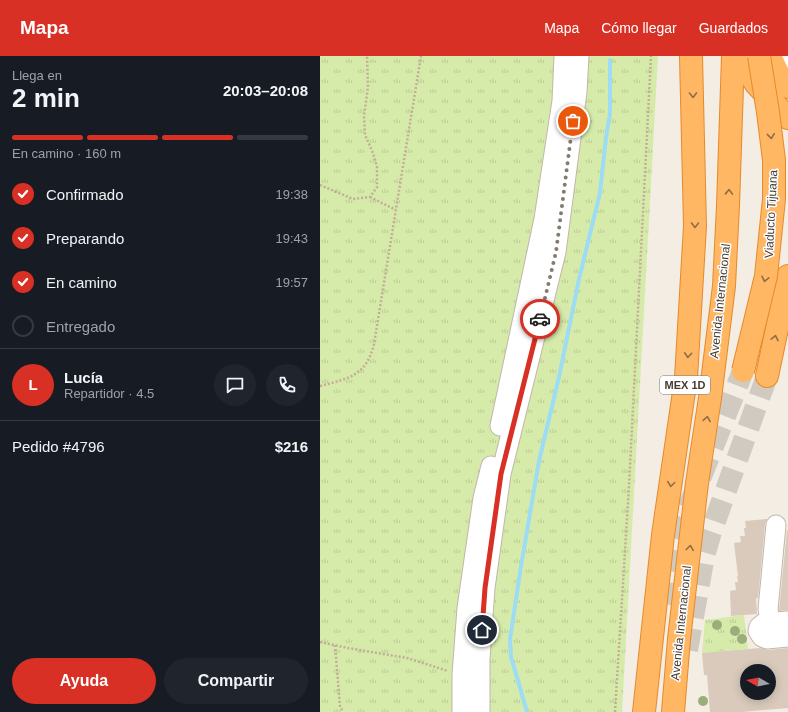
<!DOCTYPE html>
<html lang="es">
<meta charset="utf-8">
<style>
body{margin:0;font-family:Helvetica,sans-serif;background:#20242c;color:#f1f3f6;height:100vh;display:flex;flex-direction:column;font-size:15px;white-space:nowrap}
*{box-sizing:border-box;margin:0}
p{font-size:13px;color:#9ea1a6}
.icon{flex:none;width:22px;height:22px;fill:none;stroke:currentColor;stroke-width:2;stroke-linecap:round;stroke-linejoin:round}
.map{position:relative;flex:1;overflow:hidden}
.side{display:flex;flex-direction:column;background:#171b24;width:320px}
.side>*{flex:none}
.needle{width:26px;rotate:279deg}
.controls{position:absolute;left:420px;top:608px;display:grid;gap:8px}
.controls a{display:grid;place-items:center;width:36px;height:36px;border-radius:50%;background:#171b24;box-shadow:0 2px 10px #0003;font-size:20px}
.pin{position:absolute;display:grid;place-items:center;width:34px;height:34px;color:#fff;margin:-17px;border:2px solid #fff;border-radius:50%;box-shadow:0 1px 4px #0007}
.courier{position:absolute;display:grid;place-items:center;width:40px;height:40px;margin:-20px;border:3px solid #d93025;border-radius:50%;background:#fff;color:#222;box-shadow:0 1px 5px #0007}
.headline em{font-style:normal;font-weight:700}
.headline div{display:flex;flex-direction:column-reverse}
.headline{display:flex;align-items:center;justify-content:space-between;height:68px;padding:0 12px}
h1{font-size:26px;font-weight:700;line-height:30px}
.bar{display:grid;grid-template-columns:repeat(4,1fr);gap:6px 4px;align-content:center;height:48px;padding:0 12px}
.bar i{height:5px;border-radius:3px;background:#363941}
.bar .on{background:#d93025}
.bar p{grid-column:span 4}
.line{display:flex;align-items:center;gap:10px;padding:0 12px;border-top:1px solid #363941}
.line div{flex:1}
.round{display:grid;place-items:center;flex:none;width:42px;height:42px;border-radius:21px;background:#20242c}
ol{padding:0 12px;list-style:none}
li{display:flex;align-items:center;gap:12px;height:44px}
li p{margin-inline-start:auto}
li .icon{padding:4px;border-radius:50%;background:#d93025;color:#fff;stroke-width:4}
li:last-child{color:#9ea1a6}
li i{width:22px;height:22px;border:2px solid #363941;border-radius:50%}
.button{display:flex;gap:8px;margin-top:auto;padding:8px 12px}
.button a{flex:1;height:46px;border-radius:24px;background:#d93025;color:#fff;font-size:16px;font-weight:700;line-height:46px;text-align:center}
.button a+a{background:#20242c;color:#f1f3f6}
header{display:flex;align-items:center;gap:24px;box-sizing:border-box;height:56px;padding:0 20px;background:#d93025;color:#fff}
header strong{font-size:19px}
nav{display:flex;gap:22px;margin-inline-start:auto;font-size:14px}
main{display:flex;flex:1;min-height:0}
.map>svg:first-child{display:block}
.grass{fill:url(#grass-tufts)}
.lines{fill:none;stroke-linecap:round;stroke-linejoin:round}
.stream{stroke:#9cdcf5;stroke-width:4}
.building{fill:#d9cabc;fill-rule:evenodd}
.highway-tunnel{stroke:#d0cac1;stroke-width:22;stroke-dasharray:22 11;stroke-linecap:butt}
.minor-casing{stroke:#c2b6a9;stroke-width:21}
.highway-casing{stroke:#e7892a;stroke-width:24}
.path{stroke:#c2ad96;stroke-width:2.5;stroke-dasharray:2 2;stroke-linecap:butt}
.minor{stroke:#fff;stroke-width:19}
.highway{stroke:#ffb764;stroke-width:22}
.highway-bridge-casing{stroke:#e7892a;stroke-width:24;stroke-linecap:butt}
.highway-bridge{stroke:#ffb764;stroke-width:22}
.tree{fill:#99ae7a}
.oneway{stroke:#906d47}
.done{stroke:#837a72;stroke-width:4;stroke-dasharray:0 7.2}
.route{stroke:#d93025;stroke-width:5}
.labels{text-anchor:middle;stroke-width:3;stroke-linejoin:round;paint-order:stroke}
.shield{fill:#fff;stroke:#7e7671;stroke-width:1}
.shield-label{font-size:11px;font-weight:bold;fill:#463c34}
.street-label{font-size:12px;fill:#463c34;stroke:#fff}
</style>
<header>
<strong>Mapa</strong>
<nav><a>Mapa</a><a>Cómo llegar</a><a>Guardados</a></nav>
</header>
<main>
<section class="side">
<div class="headline"><div><h1>2 min</h1><p>Llega en</p></div><em>20:03–20:08</em></div>
<div class="bar"><i class="on"></i><i class="on"></i><i class="on"></i><i></i><p>En camino · 160 m</p></div>
<ol>
<li><svg class="icon" aria-label="check" viewBox="0 0 24 24"><path d="M5 12l5 5 9-10"/></svg>Confirmado<p>19:38</p></li>
<li><svg class="icon" aria-label="check" viewBox="0 0 24 24"><path d="M5 12l5 5 9-10"/></svg>Preparando<p>19:43</p></li>
<li><svg class="icon" aria-label="check" viewBox="0 0 24 24"><path d="M5 12l5 5 9-10"/></svg>En camino<p>19:57</p></li>
<li><i></i>Entregado</li>
</ol>
<div class="line" style="height:72px"><b class="round" style="background:#d93025;color:#fff">L</b><div><b>Lucía</b><p>Repartidor · 4.5</p></div><a class="round"><svg class="icon" aria-label="chat" viewBox="0 0 24 24"><path d="M4 5h16v11H9l-5 4z"/></svg></a><a class="round"><svg class="icon" aria-label="phone" viewBox="0 0 24 24"><path d="M5 4h4l2 5-3 2q2 4 5 5l2-3 5 2v4C11 20 4 13 5 4z"/></svg></a></div>
<div class="line" style="height:52px"><div>Pedido #4796</div><b>$216</b></div>
<div class="button"><a>Ayuda</a><a>Compartir</a></div>
</section>
<div class="map">
<svg width="468" height="656" viewBox="0 0 468 656">
<defs>
<pattern id="grass-tufts" width="24" height="20" patternUnits="userSpaceOnUse"><rect width="24" height="20" fill="#d6ebaa"/><path d="M3 7l-1-3M5 7V3M7 7l1-3M15 17l-1-3M17 17v-4M19 17l1-3" fill="none" stroke="#b9ca93"/></pattern>
</defs>
<rect width="100%" height="100%" fill="#f3ede4"/>
<!-- grass -->
<g class="grass">
<polygon points="0,0 338,0 302,656 0,656"/>
<polygon points="424,559 428,593 382,597 385,564"/>
</g>
<g class="lines">
<!-- stream -->
<polyline class="stream" points="207,656 191,601 190,583 201,510 219,405 239,321 259,223 280,137 286,81 290,58 290,4"/>
</g>
<!-- building -->
<g class="building">
<polygon points="447,463 445,468 438,542 436,542 437,558 411,560 410,535 416,534 415,526 418,526 417,520 418,520 414,487 421,486 420,480 425,480 424,472 426,472 425,465"/>
<polygon points="467,474 468,474 468,554 459,555"/>
<path d="M 440,592 L 448,594 L 468,592 L 468,652 L 422,656 L 390,656 L 387,619 L 384,619 L 382,597 ZM 449,613 L 449,637 L 427,637 L 427,615 Z"/>
</g>
<g class="lines">
<!-- highway-tunnel -->
<g class="highway-tunnel">
<polyline points="345,548 354,496 360,473 423,315"/>
<polyline points="367,594 384,500 391,476 447,320"/>
</g>
<!-- minor casing -->
<g class="minor-casing">
<g id="minor">
<polyline points="467,29 467,0"/>
<polyline points="180,370 224,163 242,45 244,0"/>
<polyline points="468,565 444,567 439,571 438,575 442,581 447,583 468,581"/>
<polyline points="450,566 448,553 456,469"/>
<polyline points="142,656 142,619 147,552 163,442 171,410"/>
<polyline points="160,656 160,603 165,532 181,418 236,196 257,36 259,0"/>
</g>
</g>
<!-- highway casing -->
<g class="highway-casing">
<g id="highway">
<polyline points="418,0 436,28 468,62"/>
<polyline points="450,0 458,17 468,31"/>
<polyline points="447,320 468,220"/>
<polyline points="324,656 343,479 366,322 375,170 371,0"/>
<polyline points="353,656 359,583 377,427 390,342 404,230 408,150 413,0"/>
</g>
</g>
<!-- path -->
<g class="path">
<polyline points="0,129 33,143 50,141 57,131 57,111 53,97 45,79 44,60 48,31 47,0"/>
<polyline points="50,141 76,154"/>
<path d="M 0,330 C 30,322 46,320 54,288 L 101,0"/>
<polyline points="0,586 28,592 87,602 128,615"/>
<polyline points="15,589 20,650 23,656"/>
<polyline points="295,656 309,430 331,0"/>
</g>
<!-- minor -->
<use href="#minor" class="minor"/>
<!-- highway -->
<use href="#highway" class="highway"/>
<!-- highway-bridge casing -->
<g class="highway-bridge-casing">
<polyline id="highway-bridge" points="423,315 446,220 454,143 454,104 448,56 439,0"/>
</g>
<!-- highway-bridge -->
<use href="#highway-bridge" class="highway-bridge"/>
</g>
<!-- trees -->
<g class="tree">
<circle cx="397" cy="569" r="5"/>
<circle cx="415" cy="575" r="5"/>
<circle cx="422" cy="583" r="5"/>
<circle cx="383" cy="645" r="5"/>
</g>
<!-- one-way arrows -->
<defs><path id="oneway-chevron" d="M-2-3.5L2.5 0L-2 3.5" fill="none" stroke-width="1.6" stroke-linecap="round" stroke-linejoin="round"/></defs>
<g class="oneway">
<use href="#oneway-chevron" transform="translate(373 39) rotate(89)"/>
<use href="#oneway-chevron" transform="translate(451 80) rotate(84)"/>
<use href="#oneway-chevron" transform="translate(409 136) rotate(-88)"/>
<use href="#oneway-chevron" transform="translate(375 169) rotate(91)"/>
<use href="#oneway-chevron" transform="translate(445 223) rotate(102)"/>
<use href="#oneway-chevron" transform="translate(455 282) rotate(-78)"/>
<use href="#oneway-chevron" transform="translate(368 299) rotate(94)"/>
<use href="#oneway-chevron" transform="translate(387 363) rotate(-81)"/>
<use href="#oneway-chevron" transform="translate(351 428) rotate(98)"/>
<use href="#oneway-chevron" transform="translate(370 492) rotate(-83)"/>
</g>
<g class="lines">
<!-- done -->
<polyline class="done" points="220,263 236,196 253,65"/>
<!-- route -->
<polyline class="route" points="162,574 165,532 181,418 220,263"/>
</g>
<g class="labels">
<!-- shield labels -->
<rect class="shield" x="340" y="320" width="50" height="18" rx="3"/>
<g class="shield-label">
<text x="365" y="333">MEX 1D</text>
</g>
<!-- street labels -->
<g class="street-label">
<text transform="translate(451 158) rotate(-87)" y="4">Viaducto Tijuana</text>
<text transform="translate(400 245) rotate(-84)" y="4">Avenida Internacional</text>
<text transform="translate(361 567) rotate(-84)" y="4">Avenida Internacional</text>
</g>
</g>
</svg>
<div class="controls">
<a><svg class="needle" viewBox="-14 -14 28 28"><path d="M0-13l5 13h-10z" fill="#e53935"/><path d="M0 13l5-13h-10z" fill="#9ea1a6"/></svg></a>
</div>
<div class="pin" style="left:253px;top:65px;background:#ea580c"><svg class="icon" aria-label="bag" viewBox="0 0 24 24"><path d="M5 8h14l-1 12H6zM9 8a3 3 0 0 1 6 0"/></svg></div>
<div class="pin" style="left:162px;top:574px;background:#1f2937"><svg class="icon" aria-label="home" viewBox="0 0 24 24"><path d="M3 11l9-7 9 7M6 9v11h12V9"/></svg></div>
<div class="courier" style="left:220px;top:263px"><svg class="icon" aria-label="car" viewBox="0 0 24 24"><path d="M5 17H2v-5l4-1 3-4h7l3 4 3 1v5h-3M9 17h6M6 11h13"/><circle cx="7" cy="17" r="2"/><circle cx="17" cy="17" r="2"/></svg></div>
</div>
</main>
